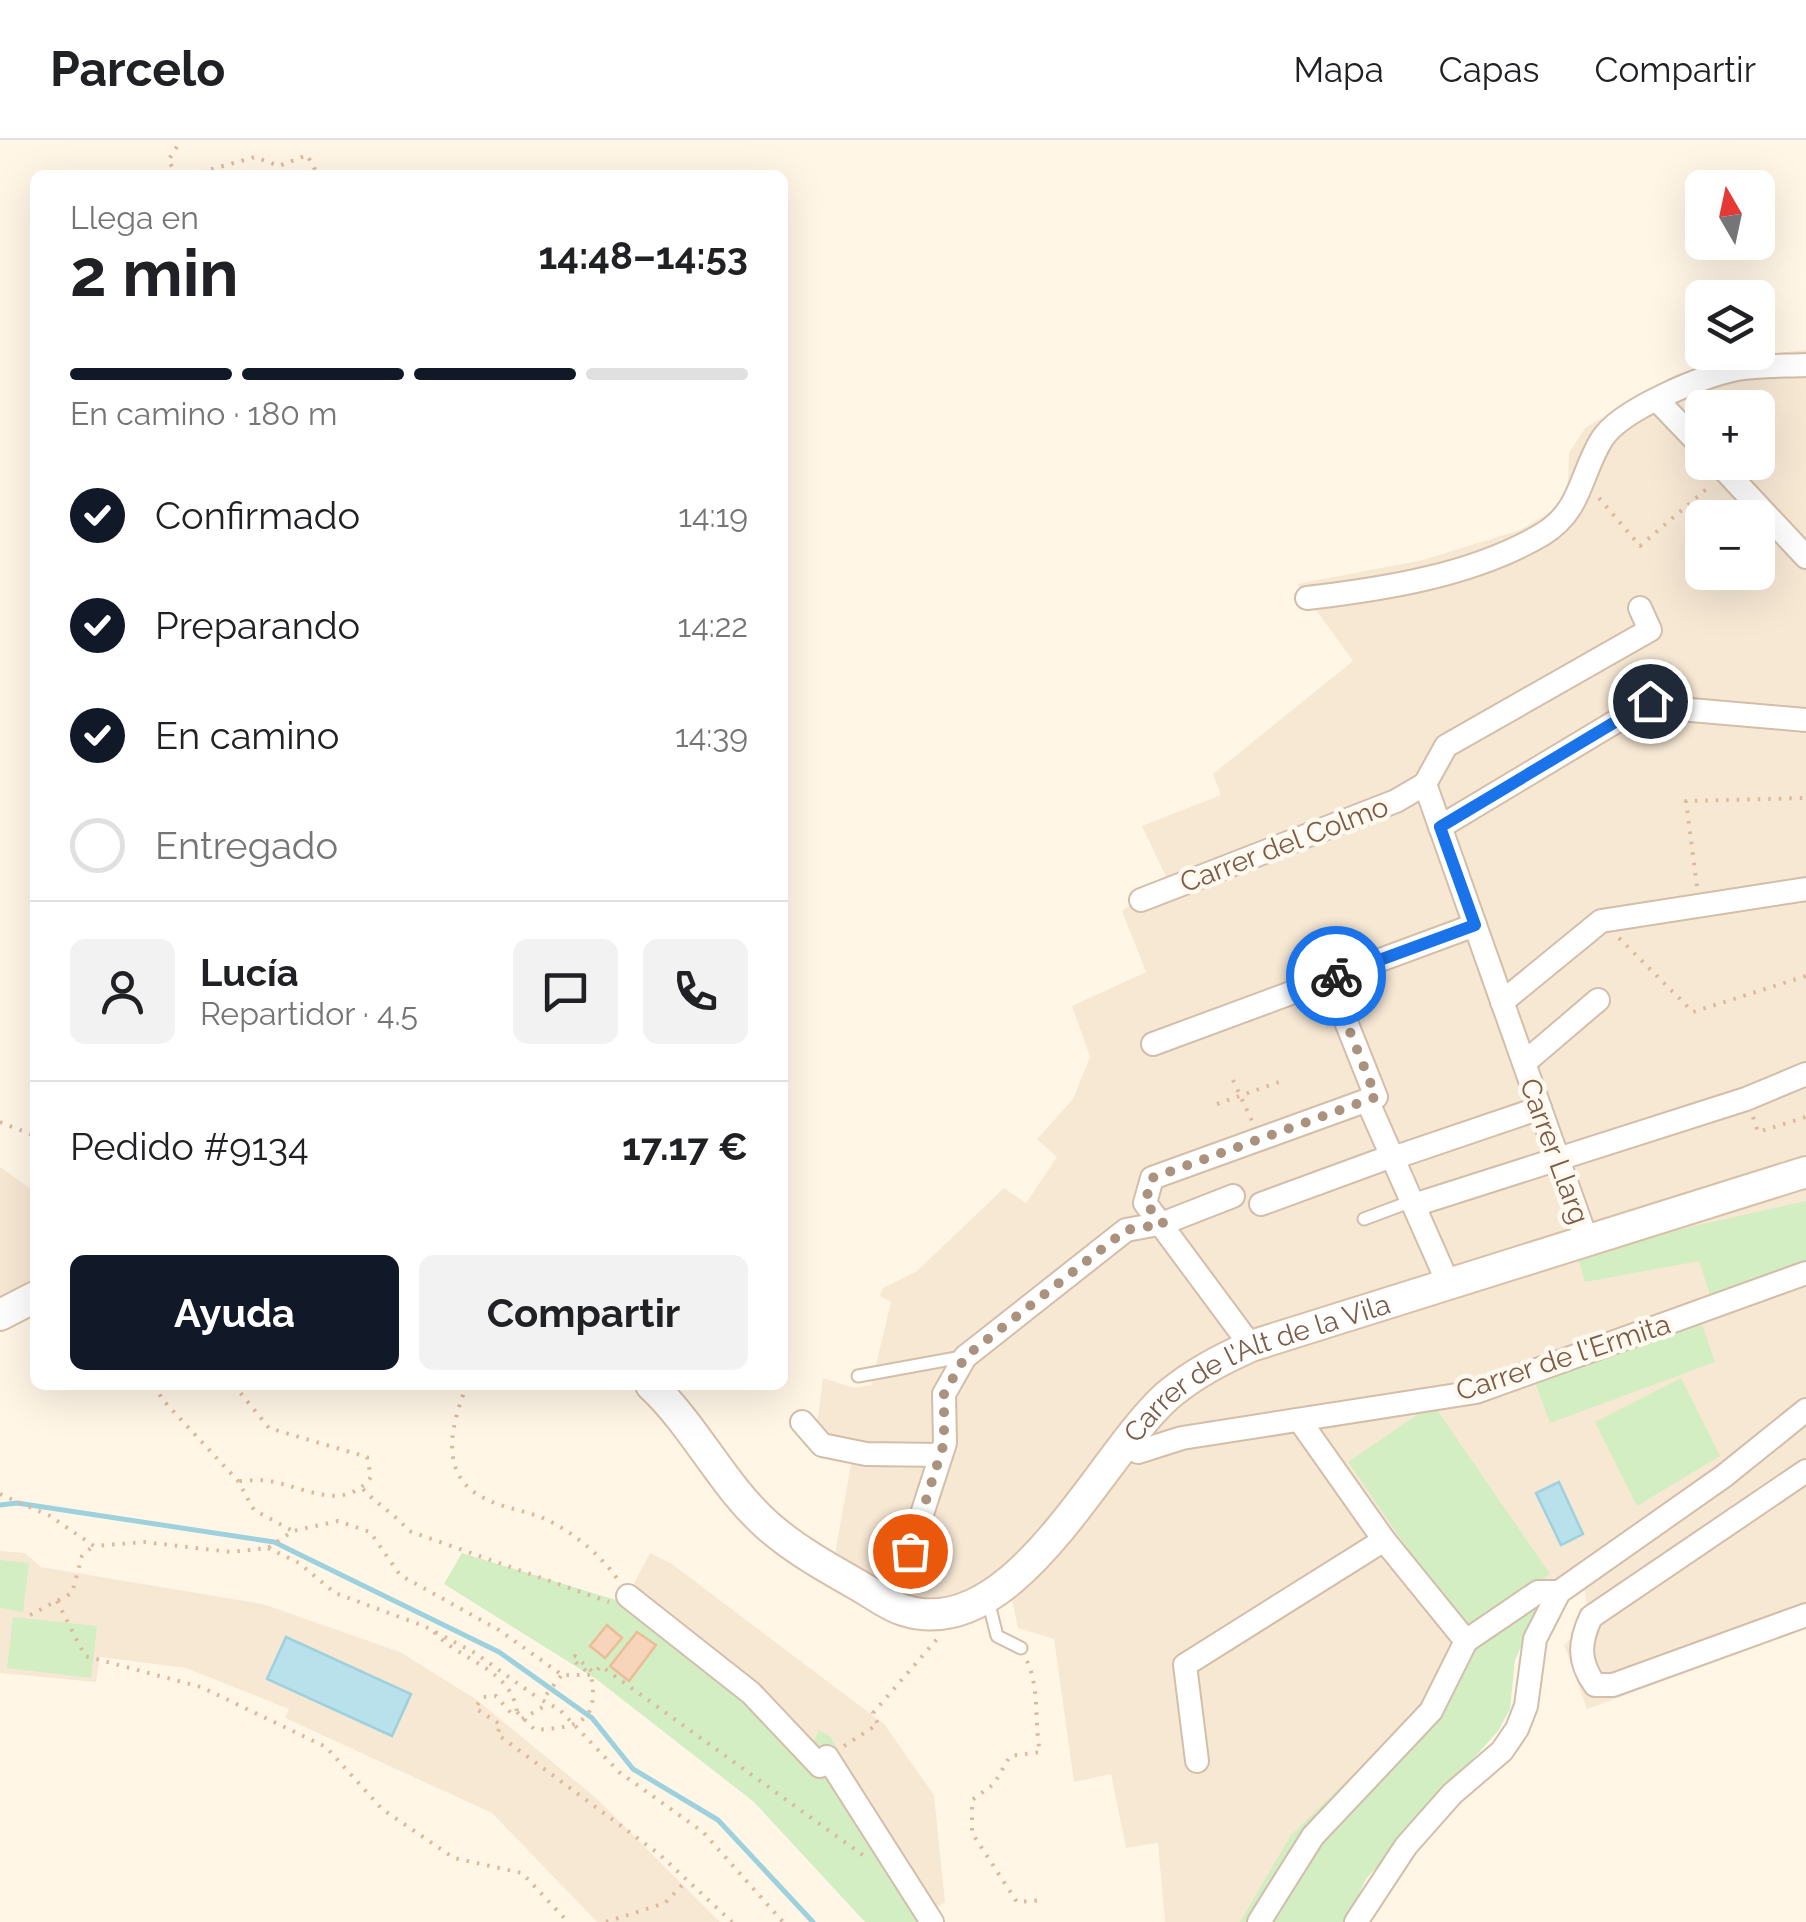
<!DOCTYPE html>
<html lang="es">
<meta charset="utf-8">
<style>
body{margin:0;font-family:Raleway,sans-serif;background:#f2f2f2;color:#202124;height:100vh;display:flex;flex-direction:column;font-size:38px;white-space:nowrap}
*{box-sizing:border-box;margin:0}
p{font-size:32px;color:#757577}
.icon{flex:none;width:55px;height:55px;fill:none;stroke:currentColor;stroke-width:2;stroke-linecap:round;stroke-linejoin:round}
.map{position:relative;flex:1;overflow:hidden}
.drawer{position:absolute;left:30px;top:30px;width:758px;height:1220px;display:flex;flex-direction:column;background:#fff;border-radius:15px;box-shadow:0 10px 40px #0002}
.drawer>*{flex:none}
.needle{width:65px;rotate:351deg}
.buttons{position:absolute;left:1685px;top:30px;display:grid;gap:20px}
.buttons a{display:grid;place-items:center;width:90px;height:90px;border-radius:15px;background:#fff;box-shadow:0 10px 40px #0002;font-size:50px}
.pin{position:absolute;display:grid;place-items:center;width:85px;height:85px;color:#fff;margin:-42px;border:5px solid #fff;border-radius:50%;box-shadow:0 2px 10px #0007}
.courier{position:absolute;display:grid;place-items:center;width:100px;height:100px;margin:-50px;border:8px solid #1a73e8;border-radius:50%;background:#fff;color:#222;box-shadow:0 2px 12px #0007}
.summary em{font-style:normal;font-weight:700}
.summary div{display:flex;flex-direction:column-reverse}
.summary{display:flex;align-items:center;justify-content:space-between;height:170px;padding:0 40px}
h1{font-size:65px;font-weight:700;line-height:75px}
.bar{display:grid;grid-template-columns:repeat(4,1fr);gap:15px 10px;align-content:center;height:120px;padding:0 40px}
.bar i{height:12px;border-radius:8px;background:#e0e0e0}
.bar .selected{background:#111827}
.bar p{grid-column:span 4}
.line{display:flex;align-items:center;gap:25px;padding:0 40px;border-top:2px solid #e0e0e0}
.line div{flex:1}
.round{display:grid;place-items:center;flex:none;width:105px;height:105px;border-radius:15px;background:#f2f2f2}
ol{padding:0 40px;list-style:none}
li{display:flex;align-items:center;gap:30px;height:110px}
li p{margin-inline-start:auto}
li .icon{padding:10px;border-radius:50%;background:#111827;color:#fff;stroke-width:4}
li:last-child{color:#757577}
li i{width:55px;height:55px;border:5px solid #e0e0e0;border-radius:50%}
.primary-button{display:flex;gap:20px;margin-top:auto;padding:20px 40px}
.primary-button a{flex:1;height:115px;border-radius:15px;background:#111827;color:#fff;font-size:40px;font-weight:700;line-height:115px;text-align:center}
.primary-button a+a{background:#f2f2f2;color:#202124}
header{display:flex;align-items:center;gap:60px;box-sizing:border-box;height:140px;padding:0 50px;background:#fff;border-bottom:2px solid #e0e0e0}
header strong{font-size:48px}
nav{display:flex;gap:55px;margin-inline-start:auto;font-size:35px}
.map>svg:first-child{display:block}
.residential{fill:#f7e8d4;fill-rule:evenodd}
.green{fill:#d2eec2}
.water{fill:#b8e1eb;stroke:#9dd1de;stroke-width:2.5}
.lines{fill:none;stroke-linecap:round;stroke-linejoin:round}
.stream{stroke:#9dd1de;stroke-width:5}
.building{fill:#f7d5bb;stroke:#ecbc99;stroke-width:2.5}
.lane-casing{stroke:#d3beaa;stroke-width:15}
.street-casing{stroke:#d3beaa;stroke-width:26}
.secondary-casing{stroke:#d8c0a9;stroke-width:34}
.path{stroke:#ddb89d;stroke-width:4;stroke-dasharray:2.5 8;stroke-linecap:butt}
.lane{stroke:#fff;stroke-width:11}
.street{stroke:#fff;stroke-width:22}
.secondary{stroke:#fff;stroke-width:30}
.done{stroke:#aa927f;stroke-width:10;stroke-dasharray:0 18}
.route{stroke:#1a73e8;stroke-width:12}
.labels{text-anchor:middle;stroke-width:9;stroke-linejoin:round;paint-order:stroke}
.street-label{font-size:28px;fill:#7c5c47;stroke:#fff9ef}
</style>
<header>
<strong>Parcelo</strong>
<nav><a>Mapa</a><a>Capas</a><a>Compartir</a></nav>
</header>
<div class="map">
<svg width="1806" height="1782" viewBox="0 0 1806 1782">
<rect width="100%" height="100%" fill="#fff6e6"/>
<!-- residential -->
<g class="residential">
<path d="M 1806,210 L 1806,1489 L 1587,1569 L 1564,1505 L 1575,1495 L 1587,1468 L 1584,1442 L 1515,1488 L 1261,1782 L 1165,1782 L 1158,1703 L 1126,1708 L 1111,1634 L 1074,1642 L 1054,1499 L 1018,1488 L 1007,1436 L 972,1455 L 916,1462 L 834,1419 L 852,1319 L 814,1307 L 823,1238 L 854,1248 L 871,1245 L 891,1162 L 880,1156 L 883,1148 L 917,1131 L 1004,1048 L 1026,1063 L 1057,1017 L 1037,999 L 1073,959 L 1090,917 L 1072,866 L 1146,832 L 1122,771 L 1167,739 L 1142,686 L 1221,655 L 1213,634 L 1353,521 L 1297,444 L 1423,420 L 1520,390 L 1559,367 L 1568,343 L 1569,313 L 1585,288 L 1675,235 L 1732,218 ZM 1702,268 L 1758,268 L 1758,322 L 1702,322 ZM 1702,378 L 1758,378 L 1758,432 L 1702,432 Z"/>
<polygon points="0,1027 35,1052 35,1150 0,1168"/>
<polygon points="0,1411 25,1413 41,1427 263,1464 400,1512 477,1560 595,1657 720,1782 597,1782 492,1673 285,1578 289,1569 186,1528 100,1517 96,1542 0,1533"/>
<polygon points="650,1413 672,1424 884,1584 934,1655 945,1762 933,1770 624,1463"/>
</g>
<!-- green -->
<g class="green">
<polygon points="1806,1061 1806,1122 1711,1158 1699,1121 1585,1142 1578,1118 1663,1093"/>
<polygon points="1701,1182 1715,1222 1550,1283 1535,1242"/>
<polygon points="1681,1238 1720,1316 1637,1366 1595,1282"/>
<polygon points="1433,1264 1550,1434 1465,1492 1348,1322"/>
<polygon points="462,1413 629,1464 809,1612 819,1590 830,1596 940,1782 865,1782 754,1662 596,1539 444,1444"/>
<polygon points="0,1420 29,1423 23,1472 0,1468"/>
<polygon points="1543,1458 1515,1520 1510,1569 1498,1591 1366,1739 1346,1782 1240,1782 1291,1695 1425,1565 1454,1504"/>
<polygon points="13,1477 97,1486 91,1538 7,1528"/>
</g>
<!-- water -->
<g class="water">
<polygon points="1559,1342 1583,1394 1561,1405 1536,1353"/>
<polygon points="286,1497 411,1554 392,1596 267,1539"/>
</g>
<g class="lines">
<!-- stream -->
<polyline class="stream" points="0,1365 17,1363 274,1402 499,1512 592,1578 633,1629 718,1680 813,1782"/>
</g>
<!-- building -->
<g class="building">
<polygon points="607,1485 622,1498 605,1518 590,1506"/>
<polygon points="637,1492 656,1505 629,1541 610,1526"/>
</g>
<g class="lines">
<!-- lane casing -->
<g class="lane-casing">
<g id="lane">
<polyline points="1364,1079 1412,1061"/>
<polyline points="858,1236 962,1217"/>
<polyline points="988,1460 997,1496 1021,1508"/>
</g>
</g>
<!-- street casing -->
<g class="street-casing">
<g id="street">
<polyline points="1658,261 1702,307"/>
<polyline points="1717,322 1806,417"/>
<path d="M 1307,458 C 1385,449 1474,435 1543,394 C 1582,370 1580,334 1602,299 C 1621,269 1703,236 1737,229 C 1759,225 1784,226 1806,225"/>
<polyline points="1425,644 1586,1098"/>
<polyline points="1440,687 1650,561 1679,569 1806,580"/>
<polyline points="1141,760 1396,661 1425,644 1446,606 1650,490 1640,468"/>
<polyline points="1502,862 1601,781 1806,749"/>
<polyline points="1153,904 1475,785"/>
<polyline points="1524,923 1598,860"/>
<polyline points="1367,960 1448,1143"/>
<polyline points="1393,1018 1540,968"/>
<polyline points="1261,1064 1392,1016"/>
<polyline points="1414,1065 1746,959 1806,934"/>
<polyline points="1251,1206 1145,1063 1152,1038 1376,957 1329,839"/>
<polyline points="1300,1281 1384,1400 1466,1501"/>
<polyline points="802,1282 822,1305 866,1314 941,1315"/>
<polyline points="1138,1312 1182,1298 1476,1252 1806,1133"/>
<path d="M 1806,1331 L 1591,1477 C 1579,1503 1578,1521 1595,1545 L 1613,1545 L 1806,1475"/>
<polyline points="910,1411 945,1303 944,1254 965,1217 1126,1090 1164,1083 1233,1056"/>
<polyline points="628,1456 751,1553 820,1626 827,1617 932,1782"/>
<polyline points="1466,1501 1538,1452 1559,1452"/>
<polyline points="1197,1621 1185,1525 1384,1400"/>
<polyline points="1259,1782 1313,1696 1431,1571 1466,1501"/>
<polyline points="1356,1782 1406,1706 1452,1654 1502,1611 1517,1589 1526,1566 1535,1499 1559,1452 1724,1336 1806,1270"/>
</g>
</g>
<!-- secondary casing -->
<g class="secondary-casing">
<g id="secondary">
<polyline points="0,1175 35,1157"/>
<path id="s1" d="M 651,1245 C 695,1286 722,1345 767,1385 C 794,1409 826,1427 856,1444 C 871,1452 887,1465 903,1470 C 1014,1506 1099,1317 1167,1256 C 1193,1234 1220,1220 1251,1206 L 1806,1032"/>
</g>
</g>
<!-- path -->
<g class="path">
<polyline points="178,35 168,21 181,0"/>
<polyline points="191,35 255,17 279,26 307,15 318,35"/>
<polyline points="1599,358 1640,406 1710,346"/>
<polyline points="1697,746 1686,661 1806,658"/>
<polyline points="1619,798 1693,872 1806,836"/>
<polyline points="1233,940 1252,981"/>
<polyline points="1217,964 1279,942"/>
<polyline points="1753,977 1758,992 1806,977"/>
<polyline points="0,982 35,996"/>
<polyline points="155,1245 162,1259 238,1341 254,1370 293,1391"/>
<path d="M 234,1245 L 269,1288 L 367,1317 L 371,1337 C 344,1373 305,1347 269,1341 C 259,1339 248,1341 238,1341"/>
<path d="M 467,1245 C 452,1282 438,1332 480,1356 C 500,1368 526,1370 547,1380 C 573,1392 602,1416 618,1440"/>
<path d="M 363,1349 C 377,1365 394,1373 409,1391 L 609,1462"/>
<polyline points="0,1354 50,1376 94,1406 144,1402 231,1412 268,1408 293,1391 338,1381 370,1392 400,1435 499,1490 562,1535 591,1535 572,1519 575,1516 594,1533 601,1526 864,1716"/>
<polyline points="268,1408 299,1423 335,1453 424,1486 475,1513 541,1560"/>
<polyline points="57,1461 85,1516 201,1547 326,1607 382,1669 454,1718 522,1733 568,1782"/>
<polyline points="30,1475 72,1453 82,1416 93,1406"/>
<path d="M 434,1492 C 460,1521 511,1528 517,1572 L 511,1573 L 496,1556 L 483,1557 L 475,1568 L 501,1585 L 497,1594 L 659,1714 L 732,1782"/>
<path d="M 1027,1521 C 1040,1549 1034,1582 1040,1612 L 1010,1616 L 994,1644 L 972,1660 L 972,1693 L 1017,1762 L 1043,1760"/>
<polyline points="561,1536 542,1560 560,1570 619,1632 703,1692 783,1782"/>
<path d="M 517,1572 L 535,1590 C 577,1587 600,1584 591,1535"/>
<polyline points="522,1579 543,1567 545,1562"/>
<polyline points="844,1606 878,1584 873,1573 937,1499"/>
<polyline points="606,1782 665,1763 687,1740"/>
</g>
<!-- lane -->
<use href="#lane" class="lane"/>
<!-- street -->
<use href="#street" class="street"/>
<!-- secondary -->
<use href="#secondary" class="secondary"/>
</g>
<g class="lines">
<!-- done -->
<polyline class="done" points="910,1411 944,1303 944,1254 965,1217 1126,1090 1164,1084 1145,1063 1152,1038 1376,957 1329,839 1336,836"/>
<!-- route -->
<polyline class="route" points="1336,836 1475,785 1440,687 1650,561"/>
</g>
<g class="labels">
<!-- street labels -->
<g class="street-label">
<text transform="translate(1284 704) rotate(-21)" y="10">Carrer del Colmo</text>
<text transform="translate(1555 1011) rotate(70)" y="10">Carrer Llarg</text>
<text transform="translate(1563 1217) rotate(-18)" y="10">Carrer de l'Ermita</text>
<text dy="10" stroke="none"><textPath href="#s1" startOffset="795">Carrer de l'Alt de la Vila</textPath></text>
</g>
</g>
</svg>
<div class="buttons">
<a><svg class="needle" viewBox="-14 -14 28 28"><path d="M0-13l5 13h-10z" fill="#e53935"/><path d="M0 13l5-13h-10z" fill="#757577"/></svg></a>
<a><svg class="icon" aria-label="layers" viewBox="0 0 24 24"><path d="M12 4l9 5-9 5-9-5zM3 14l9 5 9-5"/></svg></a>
<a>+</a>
<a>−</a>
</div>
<div class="pin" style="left:910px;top:1411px;background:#ea580c"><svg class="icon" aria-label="bag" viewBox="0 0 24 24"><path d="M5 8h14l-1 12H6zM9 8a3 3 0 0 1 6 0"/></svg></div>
<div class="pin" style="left:1650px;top:561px;background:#1f2937"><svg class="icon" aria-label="home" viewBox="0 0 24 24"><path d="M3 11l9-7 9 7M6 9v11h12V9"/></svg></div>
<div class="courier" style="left:1336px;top:836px"><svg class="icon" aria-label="bike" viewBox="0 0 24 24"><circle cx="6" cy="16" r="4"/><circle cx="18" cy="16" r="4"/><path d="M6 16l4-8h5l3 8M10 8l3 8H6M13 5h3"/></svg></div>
<section class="drawer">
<div class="summary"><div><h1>2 min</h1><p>Llega en</p></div><em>14:48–14:53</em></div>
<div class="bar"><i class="selected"></i><i class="selected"></i><i class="selected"></i><i></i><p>En camino · 180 m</p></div>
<ol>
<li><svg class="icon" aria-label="check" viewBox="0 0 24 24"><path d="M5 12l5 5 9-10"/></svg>Confirmado<p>14:19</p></li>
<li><svg class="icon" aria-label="check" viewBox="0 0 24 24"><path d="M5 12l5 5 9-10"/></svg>Preparando<p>14:22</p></li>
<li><svg class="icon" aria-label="check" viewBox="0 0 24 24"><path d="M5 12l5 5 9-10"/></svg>En camino<p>14:39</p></li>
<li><i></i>Entregado</li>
</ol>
<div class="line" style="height:180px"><a class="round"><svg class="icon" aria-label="person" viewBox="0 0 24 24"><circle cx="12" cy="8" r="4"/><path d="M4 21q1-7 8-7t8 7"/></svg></a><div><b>Lucía</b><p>Repartidor · 4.5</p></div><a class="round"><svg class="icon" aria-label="chat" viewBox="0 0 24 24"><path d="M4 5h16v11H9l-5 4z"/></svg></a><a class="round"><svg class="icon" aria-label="phone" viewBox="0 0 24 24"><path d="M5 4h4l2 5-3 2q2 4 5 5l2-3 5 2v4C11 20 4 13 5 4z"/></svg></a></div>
<div class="line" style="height:130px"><div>Pedido #9134</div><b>17.17 €</b></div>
<div class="primary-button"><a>Ayuda</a><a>Compartir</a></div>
</section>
</div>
